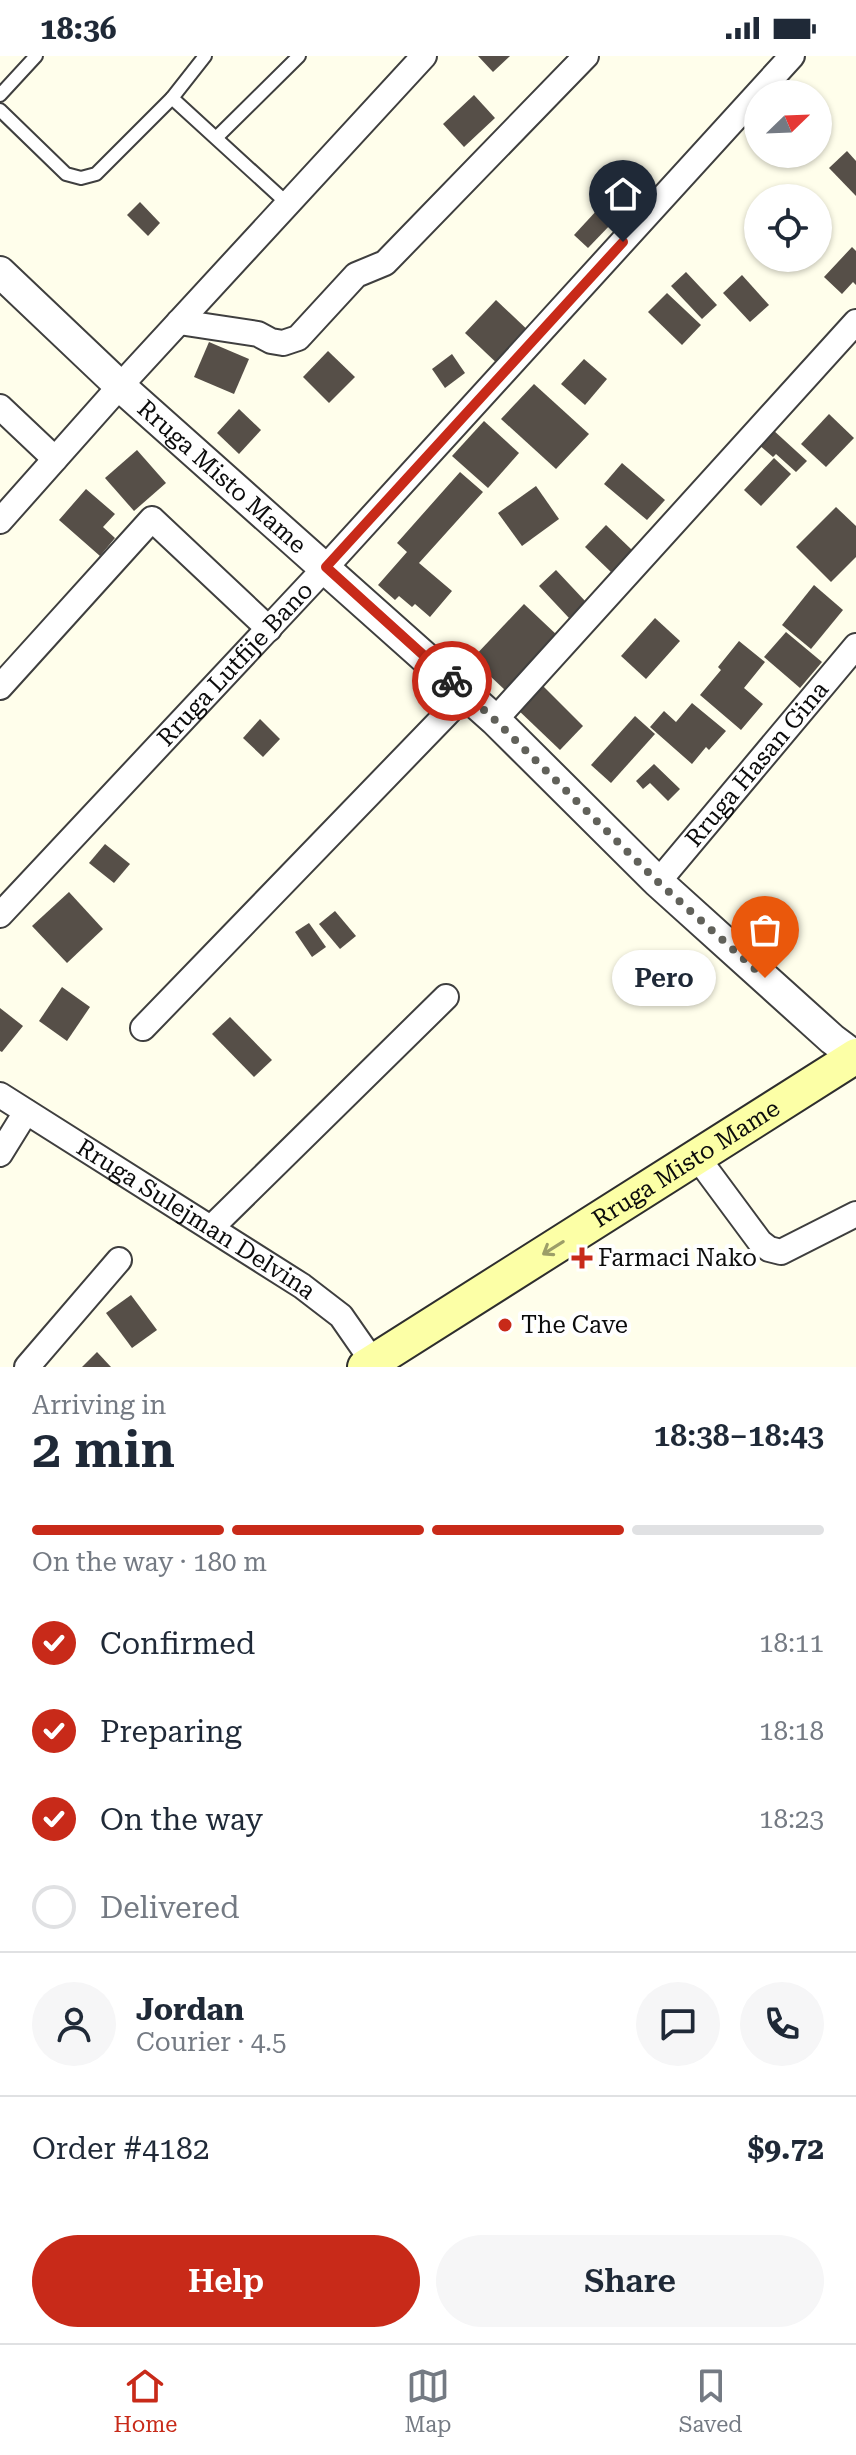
<!DOCTYPE html>
<meta charset="utf-8">
<style>
body{margin:0;font-family:"Roboto Serif",serif;background:#f6f6f7;color:#1f2937;height:100vh;display:flex;flex-direction:column;font-size:30px;white-space:nowrap}
*{box-sizing:border-box;margin:0}
p{font-size:26px;color:#747a83}
.icon{flex:none;width:44px;height:44px;fill:none;stroke:currentColor;stroke-width:2;stroke-linecap:round;stroke-linejoin:round}
.map{position:relative;height:1311px;overflow:hidden}
.details{display:flex;flex-direction:column;background:#fff;flex:1}
.details>*{flex:none}
.needle{width:52px;rotate:67deg}
.buttons{position:absolute;left:744px;top:24px;display:grid;gap:16px}
.buttons a{display:grid;place-items:center;width:88px;height:88px;border-radius:50%;background:#fff;box-shadow:0 2px 6px #0004;font-size:40px}
.pin{position:absolute;display:grid;place-items:center;width:68px;height:68px;color:#fff;margin:-82px -34px;border-radius:50% 50% 50% 0;rotate:-45deg;box-shadow:0 0 8px #0007}
.pin .icon{rotate:45deg}
.courier{position:absolute;display:grid;place-items:center;width:80px;height:80px;margin:-40px;border:6px solid #c82a19;border-radius:50%;background:#fff;color:#222;box-shadow:0 2px 10px #0007}
.bubble{position:absolute;height:56px;border-radius:28px;background:#fff;box-shadow:0 2px 6px #0004;font-size:26px;font-weight:600;line-height:56px;text-align:center}
.headline em{font-style:normal;font-weight:600}
.headline div{display:flex;flex-direction:column-reverse}
.headline{display:flex;align-items:center;justify-content:space-between;height:136px;padding:0 32px}
h1{font-size:52px;font-weight:600;line-height:60px}
.bar{display:grid;grid-template-columns:repeat(4,1fr);gap:12px 8px;align-content:center;height:96px;padding:0 32px}
.bar i{height:10px;border-radius:6px;background:#e0e1e3}
.bar .active{background:#c82a19}
.bar p{grid-column:span 4}
.line{display:flex;align-items:center;gap:20px;padding:0 32px;border-top:2px solid #e0e1e3}
.line div{flex:1}
.round{display:grid;place-items:center;flex:none;width:84px;height:84px;border-radius:42px;background:#f6f6f7}
ol{padding:0 32px;list-style:none}
li{display:flex;align-items:center;gap:24px;height:88px}
li p{margin-inline-start:auto}
li .icon{padding:8px;border-radius:50%;background:#c82a19;color:#fff;stroke-width:4}
li:last-child{color:#747a83}
li i{width:44px;height:44px;border:4px solid #e0e1e3;border-radius:50%}
.action{display:flex;gap:16px;margin-top:auto;padding:16px 32px}
.action a{flex:1;height:92px;border-radius:48px;background:#c82a19;color:#fff;font-size:32px;font-weight:600;line-height:92px;text-align:center}
.action a+a{background:#f6f6f7;color:#1f2937}
.status{display:flex;justify-content:space-between;align-items:center;height:56px;padding:0 40px;background:#fff;direction:ltr}
.status svg{height:22px;fill:currentColor}
.tab-bar{display:flex;justify-content:space-around;align-items:center;height:112px;border-top:2px solid #e0e1e3;background:#fff;font-size:22px;color:#747a83}
.tab-bar a{display:grid;justify-items:center;gap:4px}
.tab-bar .active{color:#c82a19}
.map>svg:first-child{display:block}
.building{fill:#564f48}
.lines{fill:none;stroke-linecap:round;stroke-linejoin:round}
.service-casing{stroke:#3f3f3f;stroke-width:16}
.minor-casing{stroke:#3f3f3f;stroke-width:28}
.tertiary-casing{stroke:#3f3f3f;stroke-width:34}
.secondary-casing{stroke:#2e2e2e;stroke-width:38}
.service{stroke:#fff;stroke-width:12}
.minor{stroke:#fff;stroke-width:24}
.tertiary{stroke:#fff;stroke-width:30}
.secondary{stroke:#fcffa6;stroke-width:34}
.oneway{stroke:#9c9e68}
.done{stroke:#61615a;stroke-width:8;stroke-dasharray:0 14.4}
.route{stroke:#c82a19;stroke-width:10}
.poi-dot{fill:#c82a19;stroke:#fff;stroke-width:3}
.labels{text-anchor:middle;stroke-width:8;stroke-linejoin:round;paint-order:stroke}
.street-label{font-size:24px;fill:#0c0c0c;stroke:#fff}
.poi-label{font-size:24px;fill:#0c0c0c;stroke:#fff;text-anchor:start}
</style>
<div class="status"><b>18:36</b><svg viewBox="0 0 49 12"><path d="M0 12V9h3v3zM5 12V6h3v6zM10 12V3h3v9zM15 12V0h3v12zM26 1h20v11H26zM47 4h2v5h-2z"/></svg></div>
<div class="map">
<svg width="856" height="1311" viewBox="0 0 856 1311">
<rect width="100%" height="100%" fill="#fffeeb"/>
<!-- building -->
<g class="building">
<polygon points="478,0 510,0 493,16"/>
<polygon points="474,39 495,62 464,91 443,68"/>
<polygon points="847,95 856,105 856,140 829,112"/>
<polygon points="140,146 160,167 148,180 127,159"/>
<polygon points="598,153 613,166 588,192 574,179"/>
<polygon points="852,191 856,195 856,229 853,226 842,238 824,221"/>
<polygon points="686,216 717,249 702,263 671,230"/>
<polygon points="742,219 769,249 750,266 723,237"/>
<polygon points="667,237 701,269 682,289 648,256"/>
<polygon points="496,244 533,279 502,312 465,277"/>
<polygon points="209,286 249,303 234,338 194,321"/>
<polygon points="328,295 355,321 329,347 303,321"/>
<polygon points="452,298 465,317 445,332 432,313"/>
<polygon points="584,303 607,323 585,349 561,328"/>
<polygon points="534,328 589,378 556,413 501,363"/>
<polygon points="239,353 261,374 239,398 217,377"/>
<polygon points="829,358 854,382 826,411 801,388"/>
<polygon points="484,365 519,397 488,432 452,400"/>
<polygon points="772,373 807,405 796,416 776,398 773,401 758,388"/>
<polygon points="137,394 166,427 134,455 105,422"/>
<polygon points="774,402 791,418 761,450 744,434"/>
<polygon points="622,407 665,444 647,464 604,428"/>
<polygon points="460,416 483,436 419,507 452,535 430,561 415,548 412,551 399,540 395,544 378,529 407,496 397,487"/>
<polygon points="536,430 559,463 522,490 498,457"/>
<polygon points="86,433 115,458 103,471 115,482 100,500 59,464"/>
<polygon points="836,451 856,470 856,501 831,526 796,491"/>
<polygon points="606,469 632,494 611,516 585,491"/>
<polygon points="556,514 586,546 569,562 539,530"/>
<polygon points="814,529 843,554 811,593 782,569"/>
<polygon points="524,548 558,580 506,635 472,603"/>
<polygon points="655,562 680,585 646,623 621,600"/>
<polygon points="786,576 822,606 800,632 764,601"/>
<polygon points="739,585 765,606 744,632 763,648 741,674 700,639 721,614 718,611"/>
<polygon points="539,626 583,670 560,694 515,651"/>
<polygon points="692,647 726,675 709,694 706,691 692,708 650,671 664,655 676,666"/>
<polygon points="635,660 655,678 611,727 591,709"/>
<polygon points="260,663 280,683 263,701 243,682"/>
<polygon points="654,708 680,733 668,745 650,727 643,733 636,725"/>
<polygon points="105,788 130,808 114,827 89,807"/>
<polygon points="69,836 103,873 67,907 32,870"/>
<polygon points="335,855 356,880 340,893 319,868"/>
<polygon points="309,867 326,891 312,901 295,876"/>
<polygon points="62,931 90,951 67,985 39,965"/>
<polygon points="0,952 23,970 2,996 0,995"/>
<polygon points="230,961 272,1004 254,1021 212,978"/>
<polygon points="131,1239 157,1274 132,1292 106,1257"/>
<polygon points="97,1296 111,1311 82,1311"/>
</g>
<g class="lines">
<!-- service casing -->
<g class="service-casing">
<g id="service">
<polyline points="0,39 36,0"/>
<polyline points="172,42 205,0"/>
<polyline points="0,54 66,118 81,122 96,118 172,42 288,148"/>
<polyline points="217,81 299,0"/>
</g>
</g>
<!-- minor casing -->
<g class="minor-casing">
<g id="minor">
<polyline points="179,266 258,278 271,285 283,287 298,282 356,219 385,207 586,0"/>
<polyline points="0,351 55,403"/>
<polyline points="0,465 120,330 424,0"/>
<polyline points="0,631 152,463 269,573"/>
<polyline points="495,664 856,266"/>
<path id="s1" d="M 658,826 L 856,590"/>
<path id="s2" d="M 0,859 L 326,511 L 792,0"/>
<polyline points="143,972 466,638"/>
<path id="s3" d="M 0,1039 L 302,1230 L 341,1260 L 373,1306"/>
<polyline points="0,1098 26,1056"/>
<polyline points="697,1101 760,1186 769,1193 781,1196 856,1158"/>
<polyline points="211,1172 446,941"/>
<polyline points="27,1311 119,1204"/>
</g>
</g>
<!-- tertiary casing -->
<g class="tertiary-casing">
<g id="tertiary">
<path id="s4" d="M 0,216 L 120,330 L 495,664 L 658,826 L 832,983 L 856,1001"/>
</g>
</g>
<!-- secondary casing -->
<g class="secondary-casing">
<g id="secondary">
<path id="s5" d="M 365,1311 L 856,1000"/>
</g>
</g>
<!-- service -->
<use href="#service" class="service"/>
<!-- minor -->
<use href="#minor" class="minor"/>
<!-- tertiary -->
<use href="#tertiary" class="tertiary"/>
<!-- secondary -->
<use href="#secondary" class="secondary"/>
</g>
<!-- one-way arrows -->
<defs><path id="oneway-shaft" d="M-6 0H5M1.5-3L5.5 0L1.5 3" fill="none" stroke-width="1.6" stroke-linecap="round" stroke-linejoin="round" transform="scale(2)"/></defs>
<use class="oneway" href="#oneway-shaft" transform="translate(553 1192) rotate(148)"/>
<g class="lines">
<!-- done -->
<polyline class="done" points="452,625 495,664 658,826 765,922"/>
<!-- route -->
<polyline class="route" points="452,625 326,511 623,186"/>
</g>
<!-- markers -->
<g class="poi-dot">
<path d="M578 1190h8v8h8v8h-8v8h-8v-8h-8v-8h8z"/>
<circle cx="505" cy="1269" r="8"/>
</g>
<g class="labels">
<!-- street labels -->
<g class="street-label">
<text dy="8" stroke="none"><textPath href="#s4" startOffset="302">Rruga Misto Mame</textPath></text>
<text dy="8" stroke="none"><textPath href="#s2" startOffset="344">Rruga Lutfije Bano</textPath></text>
<text dy="8" stroke="none"><textPath href="#s1" startOffset="154">Rruga Hasan Gina</textPath></text>
<text dy="8" stroke="none"><textPath href="#s5" startOffset="380">Rruga Misto Mame</textPath></text>
<text dy="8" stroke="none"><textPath href="#s3" startOffset="232">Rruga Sulejman Delvina</textPath></text>
</g>
<!-- poi labels -->
<g class="poi-label">
<text x="598" y="1210">Farmaci Nako</text>
<text x="521" y="1277">The Cave</text>
</g>
</g>
</svg>
<div class="buttons">
<a><svg class="needle" viewBox="-14 -14 28 28"><path d="M0-13l5 13h-10z" fill="#e53935"/><path d="M0 13l5-13h-10z" fill="#747a83"/></svg></a>
<a><svg class="icon" aria-label="locate" viewBox="0 0 24 24"><circle cx="12" cy="12" r="6"/><path d="M12 2v4M12 18v4M2 12h4M18 12h4"/></svg></a>
</div>
<div class="pin" style="left:765px;top:922px;background:#ea580c"><svg class="icon" aria-label="bag" viewBox="0 0 24 24"><path d="M5 8h14l-1 12H6zM9 8a3 3 0 0 1 6 0"/></svg></div>
<div class="pin" style="left:623px;top:186px;background:#1f2937"><svg class="icon" aria-label="home" viewBox="0 0 24 24"><path d="M3 11l9-7 9 7M6 9v11h12V9"/></svg></div>
<div class="courier" style="left:452px;top:625px"><svg class="icon" aria-label="bike" viewBox="0 0 24 24"><circle cx="6" cy="16" r="4"/><circle cx="18" cy="16" r="4"/><path d="M6 16l4-8h5l3 8M10 8l3 8H6M13 5h3"/></svg></div>
<div class="bubble" style="left:612px;top:894px;width:104px">Pero</div>
</div>
<section class="details">
<div class="headline"><div><h1>2 min</h1><p>Arriving in</p></div><em>18:38–18:43</em></div>
<div class="bar"><i class="active"></i><i class="active"></i><i class="active"></i><i></i><p>On the way · 180 m</p></div>
<ol>
<li><svg class="icon" aria-label="check" viewBox="0 0 24 24"><path d="M5 12l5 5 9-10"/></svg>Confirmed<p>18:11</p></li>
<li><svg class="icon" aria-label="check" viewBox="0 0 24 24"><path d="M5 12l5 5 9-10"/></svg>Preparing<p>18:18</p></li>
<li><svg class="icon" aria-label="check" viewBox="0 0 24 24"><path d="M5 12l5 5 9-10"/></svg>On the way<p>18:23</p></li>
<li><i></i>Delivered</li>
</ol>
<div class="line" style="height:144px"><a class="round"><svg class="icon" aria-label="person" viewBox="0 0 24 24"><circle cx="12" cy="8" r="4"/><path d="M4 21q1-7 8-7t8 7"/></svg></a><div><b>Jordan</b><p>Courier · 4.5</p></div><a class="round"><svg class="icon" aria-label="chat" viewBox="0 0 24 24"><path d="M4 5h16v11H9l-5 4z"/></svg></a><a class="round"><svg class="icon" aria-label="phone" viewBox="0 0 24 24"><path d="M5 4h4l2 5-3 2q2 4 5 5l2-3 5 2v4C11 20 4 13 5 4z"/></svg></a></div>
<div class="line" style="height:104px"><div>Order #4182</div><b>$9.72</b></div>
<div class="action"><a>Help</a><a>Share</a></div>
</section>
<nav class="tab-bar">
<a class="active"><svg class="icon" aria-label="home" viewBox="0 0 24 24"><path d="M3 11l9-7 9 7M6 9v11h12V9"/></svg>Home</a>
<a><svg class="icon" aria-label="map" viewBox="0 0 24 24"><path d="M3 6l6-2 6 2 6-2v14l-6 2-6-2-6 2zM9 4v14M15 6v14"/></svg>Map</a>
<a><svg class="icon" aria-label="saved" viewBox="0 0 24 24"><path d="M7 4h10v16l-5-4-5 4z"/></svg>Saved</a>
</nav>
